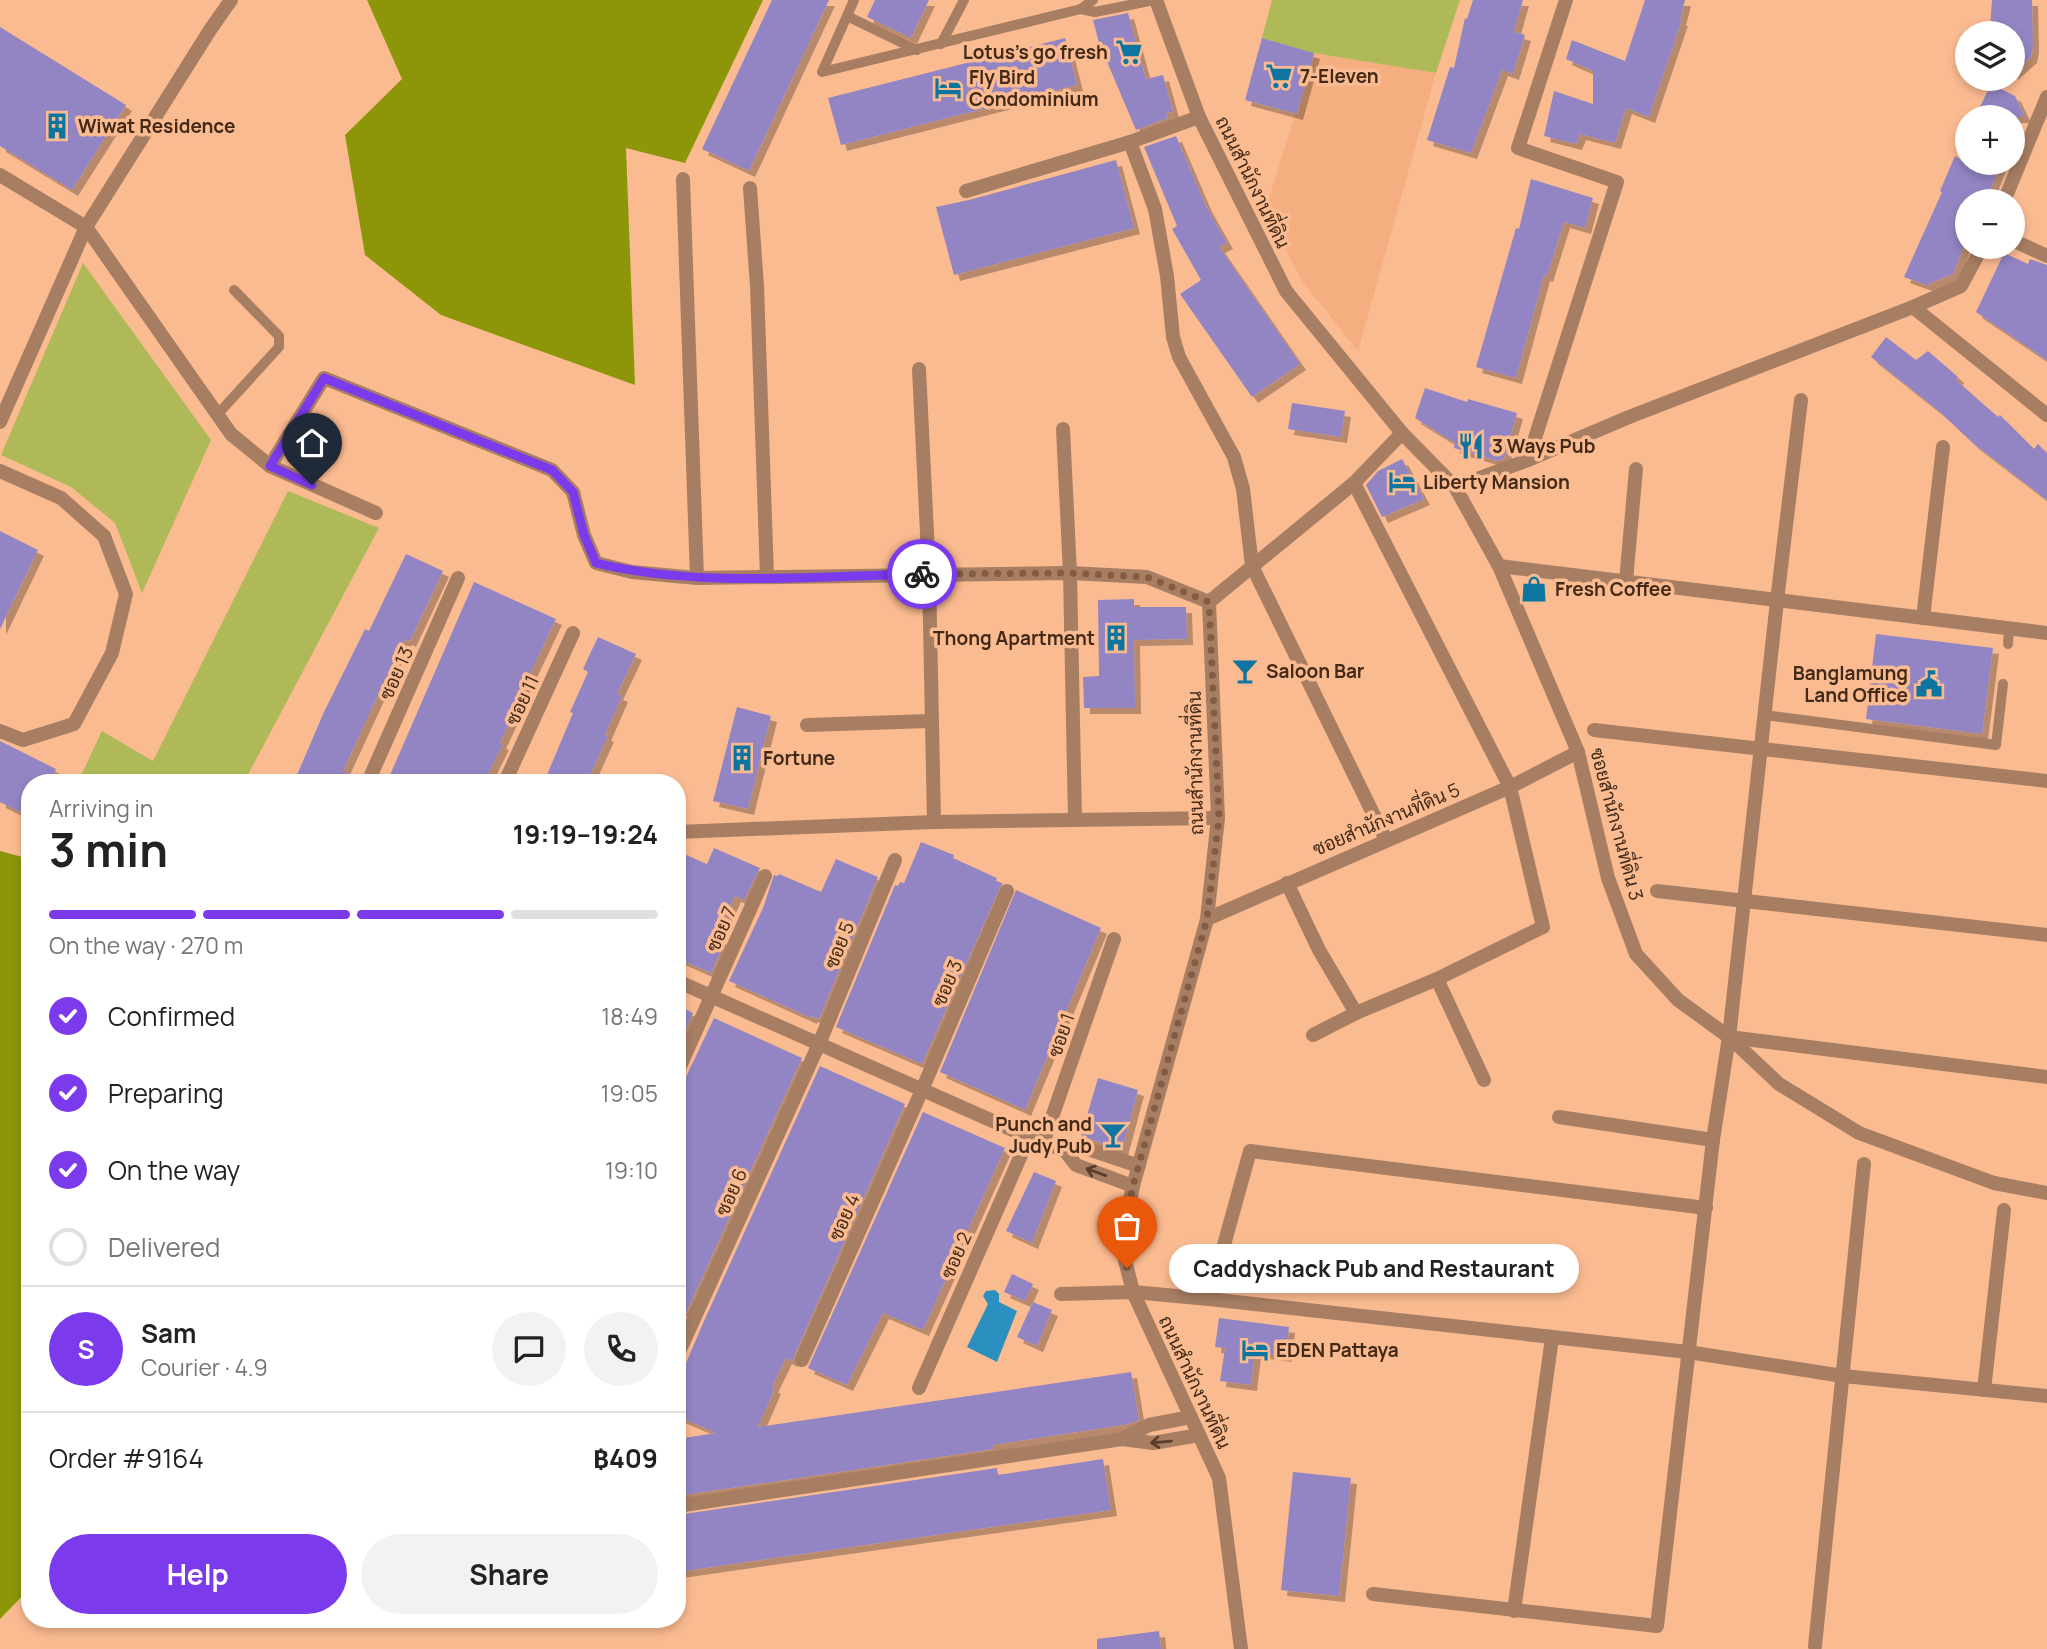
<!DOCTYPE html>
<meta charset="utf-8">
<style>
body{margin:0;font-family:Manrope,Sarabun,sans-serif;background:#f2f2f2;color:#222;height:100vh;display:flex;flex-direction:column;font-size:26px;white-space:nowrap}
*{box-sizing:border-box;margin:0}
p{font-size:23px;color:#767676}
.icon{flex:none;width:38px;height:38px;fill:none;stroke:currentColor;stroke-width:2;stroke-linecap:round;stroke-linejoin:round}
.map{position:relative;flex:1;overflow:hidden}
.drawer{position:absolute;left:21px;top:774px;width:665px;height:854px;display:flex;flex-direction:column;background:#fff;border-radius:28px;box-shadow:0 4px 10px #0003}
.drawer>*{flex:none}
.controls{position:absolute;left:1955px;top:21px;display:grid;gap:14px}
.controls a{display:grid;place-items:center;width:70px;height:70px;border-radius:50%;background:#fff;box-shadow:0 4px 10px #0003;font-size:35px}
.pin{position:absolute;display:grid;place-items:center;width:60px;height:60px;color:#fff;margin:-72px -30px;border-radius:50% 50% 50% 0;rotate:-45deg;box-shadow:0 0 7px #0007}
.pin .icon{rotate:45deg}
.courier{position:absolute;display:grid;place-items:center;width:70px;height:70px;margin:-35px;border:5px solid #7c3aed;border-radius:50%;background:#fff;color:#222;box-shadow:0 2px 9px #0007}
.bubble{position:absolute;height:49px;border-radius:24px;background:#fff;box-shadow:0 4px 10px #0003;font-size:23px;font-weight:700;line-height:49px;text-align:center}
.headline em{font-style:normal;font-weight:700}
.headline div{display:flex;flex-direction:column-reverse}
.headline{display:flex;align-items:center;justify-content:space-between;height:119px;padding:0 28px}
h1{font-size:46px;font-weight:700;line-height:52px}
.bar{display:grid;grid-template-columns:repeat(4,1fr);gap:10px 7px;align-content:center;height:84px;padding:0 28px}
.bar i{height:9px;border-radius:5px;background:#e0e0e0}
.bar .current{background:#7c3aed}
.bar p{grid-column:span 4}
.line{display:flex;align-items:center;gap:18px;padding:0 28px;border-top:2px solid #e0e0e0}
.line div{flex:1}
.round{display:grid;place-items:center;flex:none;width:74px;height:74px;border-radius:37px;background:#f2f2f2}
ol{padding:0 28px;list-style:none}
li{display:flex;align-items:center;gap:21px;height:77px}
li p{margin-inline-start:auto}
li .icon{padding:7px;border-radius:50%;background:#7c3aed;color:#fff;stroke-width:4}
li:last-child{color:#767676}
li i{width:38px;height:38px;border:4px solid #e0e0e0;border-radius:50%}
.action{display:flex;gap:14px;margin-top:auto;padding:14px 28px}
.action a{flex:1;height:80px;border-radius:42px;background:#7c3aed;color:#fff;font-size:28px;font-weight:700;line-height:80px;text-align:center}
.action a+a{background:#f2f2f2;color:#222}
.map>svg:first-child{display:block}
.built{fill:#f4ae7f}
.green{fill:#afb957}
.forest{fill:#8d9608}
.water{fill:#2b90c0}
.building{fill:#9385c3;filter:url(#shadow)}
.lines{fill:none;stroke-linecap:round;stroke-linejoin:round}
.service{stroke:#a87e63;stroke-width:10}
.minor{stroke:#a87e63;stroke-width:14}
.tertiary{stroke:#a87e63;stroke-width:14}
.oneway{stroke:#5c3e2b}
.done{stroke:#835c42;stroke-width:7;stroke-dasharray:0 12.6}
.route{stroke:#7c3aed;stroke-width:9}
.labels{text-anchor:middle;stroke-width:7;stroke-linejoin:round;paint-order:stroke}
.poi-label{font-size:19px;font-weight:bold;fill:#422918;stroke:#fbbb91;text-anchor:start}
.street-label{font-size:19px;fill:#422918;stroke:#fbbb91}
</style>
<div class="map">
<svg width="2047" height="1649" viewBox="0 0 2047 1649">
<defs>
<filter id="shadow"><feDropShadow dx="6" dy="6" stdDeviation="0" flood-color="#0004"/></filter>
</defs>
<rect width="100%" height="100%" fill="#fbbb91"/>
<!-- built -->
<polygon class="built" points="1314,53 1436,73 1358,351 1302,281 1265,211"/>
<!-- green -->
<g class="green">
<polygon points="1272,0 1460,0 1436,73 1314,53 1262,38"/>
<polygon points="83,263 211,440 142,593 115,523 71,487 1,455"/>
<polygon points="288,491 379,528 244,782 78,782 102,731 153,761"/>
</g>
<!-- forest -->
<g class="forest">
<polygon points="367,0 763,0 685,163 626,148 635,385 441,315 365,255 345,135 402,79"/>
<polygon points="0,851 30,859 30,1588 0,1619"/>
</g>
<!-- water -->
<polygon class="water" points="995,1290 999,1294 999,1302 1017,1311 997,1362 967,1347 988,1304 983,1296 986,1291"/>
<!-- building -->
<g class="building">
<polygon points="772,0 829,0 749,171 702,149"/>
<polygon points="875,0 929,0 911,38 867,17"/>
<polygon points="1473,0 1523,0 1514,32 1525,35 1513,74 1502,70 1471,153 1427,140 1450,67 1454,68 1465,18 1467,19"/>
<polygon points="1645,0 1685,0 1680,20 1682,20 1649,117 1626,108 1615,143 1580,134 1576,144 1544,136 1554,91 1593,104 1593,71 1566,59 1572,40 1625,61"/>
<polygon points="1992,0 2032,0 2033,46 2031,57 2012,74 2012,30 1990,29"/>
<polygon points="1128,13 1146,79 1163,75 1173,112 1166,113 1168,118 1136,130 1099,43 1093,20"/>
<polygon points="0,27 126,105 72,190 0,146"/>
<polygon points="1065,38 1077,85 841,145 828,98"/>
<polygon points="1262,38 1314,53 1297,114 1245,100"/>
<polygon points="1991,84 2015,96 2025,117 1975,117"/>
<polygon points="1176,136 1206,206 1227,243 1219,247 1300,364 1252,397 1180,294 1201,280 1172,229 1177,226 1144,147"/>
<polygon points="1955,156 1966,163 2001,163 1986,201 1967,201 1967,238 1953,274 1926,285 1904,277 1942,192 1940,191"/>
<polygon points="1116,160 1134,228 954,275 936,207 969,200"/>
<polygon points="1531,179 1593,198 1585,228 1564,222 1547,276 1544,275 1516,378 1476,367 1516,228 1519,229"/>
<polygon points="2004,253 2028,264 2030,259 2047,265 2047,360 1976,312"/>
<polygon points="1886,337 1916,360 1928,351 1958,377 1956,380 1998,417 2000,415 2034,449 2038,444 2047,453 2047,500 1974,444 1940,412 1871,357"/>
<polygon points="1425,388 1467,402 1468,399 1517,413 1504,458 1498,461 1454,448 1455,443 1415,418"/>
<polygon points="1292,403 1345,411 1341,437 1288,429"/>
<polygon points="1402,459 1424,499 1382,517 1366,485 1378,471"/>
<polygon points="0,531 38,550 0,629"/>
<polygon points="406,554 443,571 410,641 406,639 386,678 343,771 359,778 358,782 294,782 324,712 365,629 369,631"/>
<polygon points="474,582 556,619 518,699 520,700 500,743 503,744 484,782 387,782"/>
<polygon points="1134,599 1134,607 1186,607 1187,639 1134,640 1135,708 1084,708 1083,677 1099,676 1098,600"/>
<polygon points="1876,634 1993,648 1982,734 1866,719"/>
<polygon points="598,637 636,654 617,694 622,696 605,735 608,736 587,782 544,782 573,713 570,712 588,672 583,669"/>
<polygon points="737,707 771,716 748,809 713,801"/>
<polygon points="0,741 56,769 50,782 30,782 30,817 0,802"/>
<polygon points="921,842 954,855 953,858 997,878 996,881 1002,883 922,1064 836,1027 895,885 898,886 900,882 904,883"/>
<polygon points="714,848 760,868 744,900 735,896 716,937 725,941 711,973 677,958 677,929 682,918 680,917 682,910 677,908 677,851 707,864"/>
<polygon points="836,859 878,877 819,1019 811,1016 811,1018 729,981 763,908 774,875 778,876 779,874 821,892"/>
<polygon points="1016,890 1101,928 1025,1110 940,1072"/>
<polygon points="677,1005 693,1013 677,1049"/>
<polygon points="714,1018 802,1058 686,1313 677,1309 677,1083 686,1077"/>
<polygon points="820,1066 905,1104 792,1361 786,1358 772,1387 775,1388 758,1427 1131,1372 1139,1420 1129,1424 993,1445 994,1449 677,1496 677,1439 716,1433 677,1416 677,1384 704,1321"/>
<polygon points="1098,1078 1138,1090 1122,1150 1081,1136"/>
<polygon points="923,1112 1005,1148 923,1330 883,1313 847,1385 808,1368"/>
<polygon points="1034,1172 1056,1181 1032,1243 1006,1231"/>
<polygon points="1012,1274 1033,1284 1025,1301 1004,1292"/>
<polygon points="1033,1302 1052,1310 1037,1346 1017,1337"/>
<polygon points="1219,1318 1289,1327 1286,1356 1255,1352 1251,1385 1220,1381 1225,1348 1215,1347"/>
<polygon points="1103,1459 1111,1510 677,1572 677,1515 997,1468 998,1475"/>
<polygon points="1293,1472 1351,1478 1339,1596 1281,1590"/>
<polygon points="1159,1631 1161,1649 1097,1649 1097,1639"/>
</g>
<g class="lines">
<!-- service -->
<g class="service">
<polyline points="1081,9 1095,12 1154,0"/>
<polyline points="847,16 854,0"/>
<polyline points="941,44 964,0"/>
<polyline points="917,50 847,16 822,72 1081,9 1093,0"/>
<polyline points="217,415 279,347 279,336 234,290"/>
<polyline points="2008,644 2009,629"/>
<polyline points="1765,715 1996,745 2003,684"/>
</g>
<!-- minor -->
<g class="minor">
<polyline points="1130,142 1155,209 1167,276 1173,337 1179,357 1234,457 1243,489 1252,566 1386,840"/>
<polyline points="0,175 86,227 231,434 270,466 376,513"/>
<polyline points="683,179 697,578"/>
<polyline points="750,188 757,286 767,577"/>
<polyline points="966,191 1130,142 1199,117"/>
<polyline points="2004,201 2047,97"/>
<polyline points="2012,240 2047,256"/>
<polyline points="1913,307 2047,415"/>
<polyline points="919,369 929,574 934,822"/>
<polyline points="0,422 86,227 210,30 231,0"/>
<polyline points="1063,429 1070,573 1075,819"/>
<polyline points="1402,433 1455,487 1499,566 1578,752 1608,878 1636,954 1678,1000 1729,1037 1779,1084 1859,1133 1994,1183 2047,1193"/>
<polyline points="1528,460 1617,182 1518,148 1566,0"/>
<polyline points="270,466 324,378 552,470 573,492 584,535 596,563 632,572 697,578 1070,573 1147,577 1209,602"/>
<polyline points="0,471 61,498 104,536 126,594 112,653 74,724 23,740 0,731"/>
<polyline points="1455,487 1528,460 1629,417 1913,307 1961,286 1982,247"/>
<polyline points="1499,566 2047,633"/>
<polyline points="1626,581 1636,469"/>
<polyline points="1923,618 1943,447"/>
<polyline points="807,725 930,721"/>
<polyline points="1594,730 2047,781"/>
<polyline points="368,782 458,578"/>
<polyline points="505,782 573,633"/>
<polyline points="677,832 934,822 1218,818"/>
<polyline points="1287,883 1319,950 1356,1013"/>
<polyline points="1657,891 2047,935"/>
<polyline points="1207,919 1510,787 1578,752"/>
<polyline points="1437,979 1484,1080"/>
<polyline points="677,981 1031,1138 1065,1151 1076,1165 1133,1186"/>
<polyline points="1313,1035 1356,1013 1437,979 1543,927 1510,787 1354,483"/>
<polyline points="1729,1037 2047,1077"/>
<polyline points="677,1073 765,876"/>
<polyline points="1559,1117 1713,1140"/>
<polyline points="1043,1143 1114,939"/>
<polyline points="1065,1151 1082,1147 1139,1166"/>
<polyline points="1061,1294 1133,1292 1209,1299 1688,1352 1843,1376 2047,1396"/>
<polyline points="1209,1299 1250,1151 1706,1208"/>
<polyline points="677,1356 819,1044 895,860"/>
<polyline points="802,1360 922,1090 1007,891"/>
<polyline points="919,1388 1029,1137"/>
<polyline points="1984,1390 2004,1210"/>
<polyline points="1122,1439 1149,1425 1191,1417"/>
<polyline points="677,1506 1122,1439 1153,1443 1199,1435"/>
<polyline points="1373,1594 1657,1626 1713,1140 1729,1037 1777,601 1801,400"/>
<polyline points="1514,1611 1552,1338"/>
<polyline points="1815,1646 1864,1164"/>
</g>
<!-- tertiary -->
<polyline class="tertiary" points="1156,0 1199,117 1286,291 1402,433 1354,483 1209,602 1218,818 1207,919 1133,1186 1121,1244 1133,1292 1219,1478 1241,1649"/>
</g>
<!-- one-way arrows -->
<defs><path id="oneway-shaft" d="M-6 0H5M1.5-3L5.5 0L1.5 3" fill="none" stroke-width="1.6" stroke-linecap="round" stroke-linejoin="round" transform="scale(1.75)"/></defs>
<g class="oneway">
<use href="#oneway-shaft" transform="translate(1096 1172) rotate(-160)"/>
<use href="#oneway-shaft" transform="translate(1161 1442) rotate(175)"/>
</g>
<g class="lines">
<!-- done -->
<polyline class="done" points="922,574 1070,573 1147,577 1209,602 1219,818 1207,919 1133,1186 1121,1244 1127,1268"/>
<!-- route -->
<path class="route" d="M 312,485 L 270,466 L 324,378 L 552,470 L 573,492 L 584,535 L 596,563 C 698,588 817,576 922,574"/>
</g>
<!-- icons -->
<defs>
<g id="supermarket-bare" transform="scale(2.1)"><path d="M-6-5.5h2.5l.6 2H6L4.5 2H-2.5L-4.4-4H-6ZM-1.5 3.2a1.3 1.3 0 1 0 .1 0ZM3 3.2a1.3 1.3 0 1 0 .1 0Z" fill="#0e75a1" stroke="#fbbb91" stroke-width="2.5" paint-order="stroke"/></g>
<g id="hotel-bare" transform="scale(2.1)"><path d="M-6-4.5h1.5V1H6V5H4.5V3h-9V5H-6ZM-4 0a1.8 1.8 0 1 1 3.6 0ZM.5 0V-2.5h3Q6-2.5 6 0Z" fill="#0e75a1" stroke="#fbbb91" stroke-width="2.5" paint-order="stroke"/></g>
<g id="building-bare" transform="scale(2.1)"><path d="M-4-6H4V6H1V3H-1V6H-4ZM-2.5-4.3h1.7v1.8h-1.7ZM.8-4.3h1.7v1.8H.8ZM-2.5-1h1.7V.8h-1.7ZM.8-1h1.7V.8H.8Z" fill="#0e75a1" stroke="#fbbb91" stroke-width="2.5" paint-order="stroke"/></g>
<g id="restaurant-bare" transform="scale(2.1)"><path d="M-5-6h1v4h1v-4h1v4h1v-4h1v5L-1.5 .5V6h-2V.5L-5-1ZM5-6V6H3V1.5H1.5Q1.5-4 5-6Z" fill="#0e75a1" stroke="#fbbb91" stroke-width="2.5" paint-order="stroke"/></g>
<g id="shop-bare" transform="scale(2.1)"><path d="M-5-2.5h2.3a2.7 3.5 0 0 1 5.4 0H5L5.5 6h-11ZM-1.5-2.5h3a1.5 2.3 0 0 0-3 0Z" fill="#0e75a1" stroke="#fbbb91" stroke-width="2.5" paint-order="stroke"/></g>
<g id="bar-bare" transform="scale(2.1)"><path d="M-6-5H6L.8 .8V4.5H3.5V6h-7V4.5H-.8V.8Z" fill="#0e75a1" stroke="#fbbb91" stroke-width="2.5" paint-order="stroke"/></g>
<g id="civic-bare" transform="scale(2.1)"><path d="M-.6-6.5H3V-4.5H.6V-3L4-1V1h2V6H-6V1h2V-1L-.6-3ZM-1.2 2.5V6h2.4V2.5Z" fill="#0e75a1" stroke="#fbbb91" stroke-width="2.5" paint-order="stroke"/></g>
</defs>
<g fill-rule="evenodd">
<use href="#supermarket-bare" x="1129" y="52"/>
<use href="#supermarket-bare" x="1279" y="76"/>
<use href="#hotel-bare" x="948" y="88"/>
<use href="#building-bare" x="57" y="126"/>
<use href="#restaurant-bare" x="1471" y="446"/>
<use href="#hotel-bare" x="1402" y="482"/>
<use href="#shop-bare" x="1534" y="589"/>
<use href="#building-bare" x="1116" y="638"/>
<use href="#bar-bare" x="1245" y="671"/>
<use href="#civic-bare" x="1929" y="684"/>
<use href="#building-bare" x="742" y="758"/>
<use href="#bar-bare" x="1113" y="1135"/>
<use href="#hotel-bare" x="1255" y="1350"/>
</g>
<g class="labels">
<!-- poi labels -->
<g class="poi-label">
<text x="1108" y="59" text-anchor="end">Lotus's go fresh</text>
<text x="1300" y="83">7-Eleven</text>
<text x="969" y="84">Fly Bird<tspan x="969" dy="22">Condominium</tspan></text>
<text x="78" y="133">Wiwat Residence</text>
<text x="1492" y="453">3 Ways Pub</text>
<text x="1423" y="489">Liberty Mansion</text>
<text x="1555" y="596">Fresh Coffee</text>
<text x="1095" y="645" text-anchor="end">Thong Apartment</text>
<text x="1266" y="678">Saloon Bar</text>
<text x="1908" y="680" text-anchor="end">Banglamung<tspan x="1908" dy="22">Land Office</tspan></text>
<text x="763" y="765">Fortune</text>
<text x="1092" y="1131" text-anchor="end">Punch and<tspan x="1092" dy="22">Judy Pub</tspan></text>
<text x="1276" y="1357">EDEN Pattaya</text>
</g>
<!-- street labels -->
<g class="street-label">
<text transform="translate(1253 182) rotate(64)" y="7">ถนนสำนักงานที่ดิน</text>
<text transform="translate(396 673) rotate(-66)" y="7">ซอย 13</text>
<text transform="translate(522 700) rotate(-65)" y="7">ซอย 11</text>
<text transform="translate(1195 763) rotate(-91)" y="7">ถนนสำนักงานที่ดิน</text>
<text transform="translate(1386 819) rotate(-23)" y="7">ซอยสำนักงานที่ดิน 5</text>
<text transform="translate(1617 824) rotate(75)" y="7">ซอยสำนักงานที่ดิน 3</text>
<text transform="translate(721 929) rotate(-66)" y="7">ซอย 7</text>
<text transform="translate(839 945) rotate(-68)" y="7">ซอย 5</text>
<text transform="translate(947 983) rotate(-67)" y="7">ซอย 3</text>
<text transform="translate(1061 1035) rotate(-71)" y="7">ซอย 1</text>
<text transform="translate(731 1192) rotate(-66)" y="7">ซอย 6</text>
<text transform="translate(844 1217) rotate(-66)" y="7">ซอย 4</text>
<text transform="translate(956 1255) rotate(-66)" y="7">ซอย 2</text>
<text transform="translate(1195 1382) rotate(65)" y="7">ถนนสำนักงานที่ดิน</text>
</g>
</g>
</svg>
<div class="controls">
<a><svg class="icon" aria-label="layers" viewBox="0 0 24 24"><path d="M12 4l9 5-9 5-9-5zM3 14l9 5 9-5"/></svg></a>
<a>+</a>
<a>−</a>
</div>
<div class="pin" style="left:1127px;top:1268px;background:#ea580c"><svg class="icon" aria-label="bag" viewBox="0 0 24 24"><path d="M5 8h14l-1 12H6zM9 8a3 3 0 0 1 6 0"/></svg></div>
<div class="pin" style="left:312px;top:485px;background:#1f2937"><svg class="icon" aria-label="home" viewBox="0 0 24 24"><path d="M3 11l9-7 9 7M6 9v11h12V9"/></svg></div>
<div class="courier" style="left:922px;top:574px"><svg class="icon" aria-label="bike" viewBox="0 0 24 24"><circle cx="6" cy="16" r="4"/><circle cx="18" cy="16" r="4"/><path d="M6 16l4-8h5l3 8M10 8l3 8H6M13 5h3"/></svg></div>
<div class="bubble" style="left:1169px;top:1244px;width:410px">Caddyshack Pub and Restaurant</div>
<section class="drawer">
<div class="headline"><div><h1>3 min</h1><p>Arriving in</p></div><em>19:19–19:24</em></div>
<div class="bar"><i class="current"></i><i class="current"></i><i class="current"></i><i></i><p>On the way · 270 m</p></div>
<ol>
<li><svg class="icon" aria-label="check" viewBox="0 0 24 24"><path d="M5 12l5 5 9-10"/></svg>Confirmed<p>18:49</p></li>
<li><svg class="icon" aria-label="check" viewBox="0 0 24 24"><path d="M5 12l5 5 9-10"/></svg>Preparing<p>19:05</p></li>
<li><svg class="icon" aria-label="check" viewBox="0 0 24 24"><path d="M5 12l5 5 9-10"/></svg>On the way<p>19:10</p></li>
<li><i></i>Delivered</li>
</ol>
<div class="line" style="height:126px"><b class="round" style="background:#7c3aed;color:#fff">S</b><div><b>Sam</b><p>Courier · 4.9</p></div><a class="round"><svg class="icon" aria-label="chat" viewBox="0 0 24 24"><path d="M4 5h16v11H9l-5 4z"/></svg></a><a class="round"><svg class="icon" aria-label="phone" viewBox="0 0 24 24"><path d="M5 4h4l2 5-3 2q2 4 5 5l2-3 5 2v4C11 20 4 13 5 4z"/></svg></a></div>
<div class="line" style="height:91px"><div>Order #9164</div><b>฿409</b></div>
<div class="action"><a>Help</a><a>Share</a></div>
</section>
</div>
